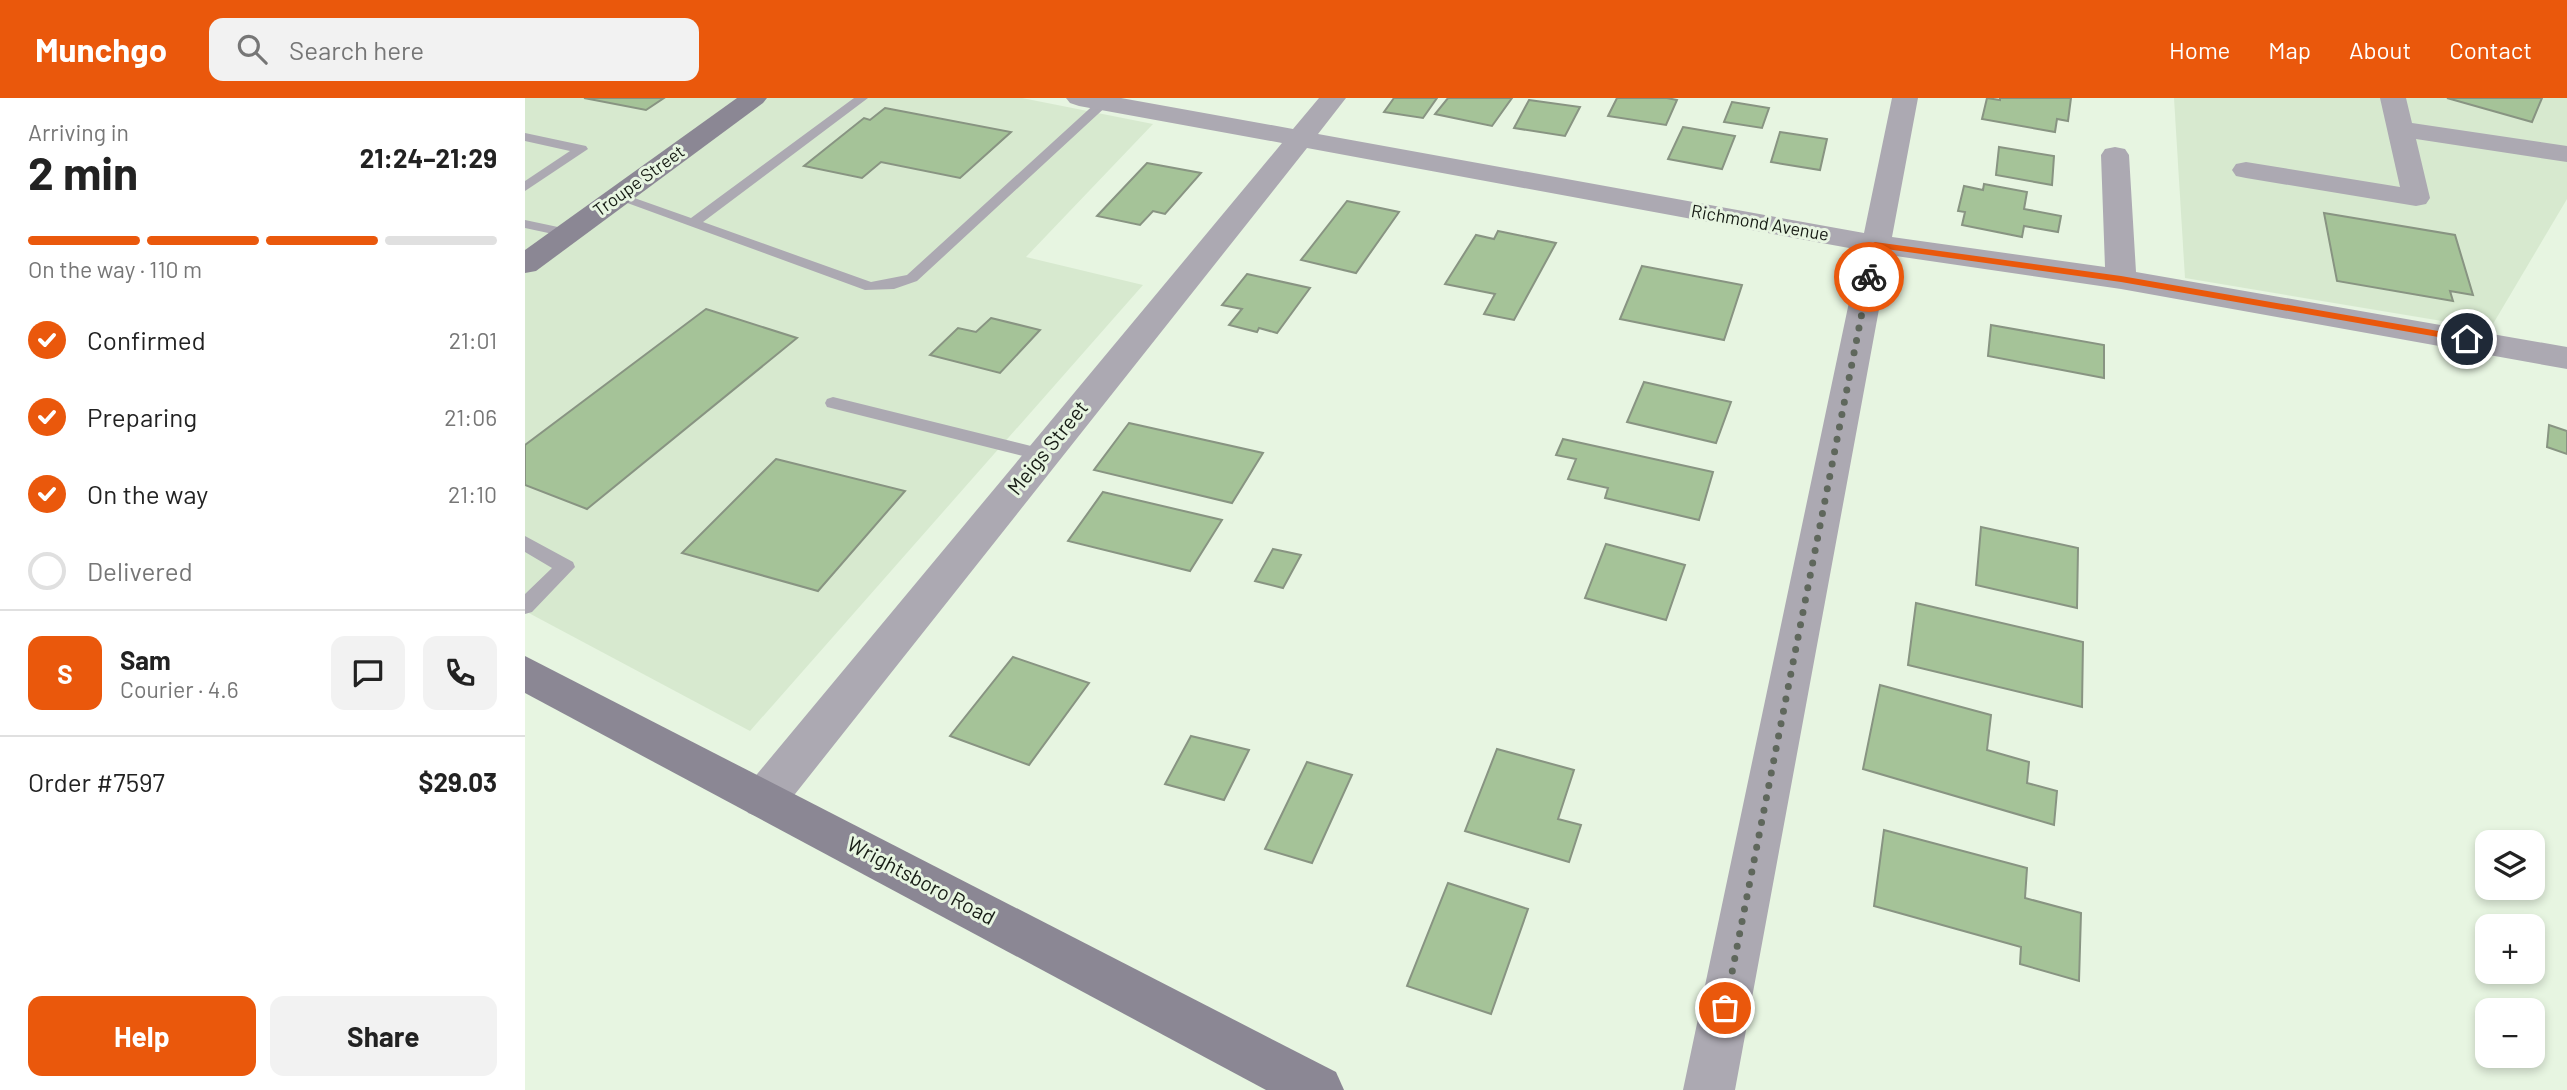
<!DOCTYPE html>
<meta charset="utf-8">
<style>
body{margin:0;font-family:Barlow,sans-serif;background:#f2f2f2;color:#222;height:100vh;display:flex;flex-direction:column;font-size:26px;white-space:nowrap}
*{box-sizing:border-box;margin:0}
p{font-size:23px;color:#767676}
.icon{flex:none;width:38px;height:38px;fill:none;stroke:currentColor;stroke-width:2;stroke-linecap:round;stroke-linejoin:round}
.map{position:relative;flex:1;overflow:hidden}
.panel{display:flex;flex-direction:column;background:#fff;width:525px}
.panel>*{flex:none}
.tools{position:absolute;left:1950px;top:732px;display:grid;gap:14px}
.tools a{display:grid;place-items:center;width:70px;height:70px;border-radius:14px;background:#fff;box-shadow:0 4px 10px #0003;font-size:35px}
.pin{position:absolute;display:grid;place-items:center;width:60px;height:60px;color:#fff;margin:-30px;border:4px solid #fff;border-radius:50%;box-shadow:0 2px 7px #0007}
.courier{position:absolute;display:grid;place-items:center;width:70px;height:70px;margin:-35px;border:5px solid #ea580c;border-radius:50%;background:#fff;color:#222;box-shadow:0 2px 9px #0007}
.summary em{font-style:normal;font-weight:700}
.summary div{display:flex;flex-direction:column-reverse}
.summary{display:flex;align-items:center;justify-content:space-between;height:119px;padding:0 28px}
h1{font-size:46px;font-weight:700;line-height:52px}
.bar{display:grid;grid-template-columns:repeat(4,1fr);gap:10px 7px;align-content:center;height:84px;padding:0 28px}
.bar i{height:9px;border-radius:5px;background:#e0e0e0}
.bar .active{background:#ea580c}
.bar p{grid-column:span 4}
.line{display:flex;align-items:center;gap:18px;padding:0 28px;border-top:2px solid #e0e0e0}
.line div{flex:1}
.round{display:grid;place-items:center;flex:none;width:74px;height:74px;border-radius:14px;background:#f2f2f2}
ol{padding:0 28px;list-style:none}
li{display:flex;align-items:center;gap:21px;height:77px}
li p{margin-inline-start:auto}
li .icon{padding:7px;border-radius:50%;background:#ea580c;color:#fff;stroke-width:4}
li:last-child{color:#767676}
li i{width:38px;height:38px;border:4px solid #e0e0e0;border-radius:50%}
.primary-button{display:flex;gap:14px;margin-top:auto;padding:14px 28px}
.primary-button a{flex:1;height:80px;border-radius:14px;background:#ea580c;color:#fff;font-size:28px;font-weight:700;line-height:80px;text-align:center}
.primary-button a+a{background:#f2f2f2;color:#222}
header{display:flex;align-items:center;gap:42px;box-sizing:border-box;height:98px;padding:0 35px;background:#ea580c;color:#fff}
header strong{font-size:33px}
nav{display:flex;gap:38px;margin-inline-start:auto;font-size:24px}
.search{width:490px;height:63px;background:#f2f2f2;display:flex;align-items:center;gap:18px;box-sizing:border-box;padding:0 24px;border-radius:14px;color:#767676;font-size:26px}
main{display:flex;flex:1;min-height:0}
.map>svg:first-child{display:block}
.built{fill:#d7e9cf}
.building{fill:#a5c398;stroke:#889482;stroke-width:2}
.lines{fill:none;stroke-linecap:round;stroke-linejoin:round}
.lane{fill:#aca9b2;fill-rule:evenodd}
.street{fill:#aca9b2;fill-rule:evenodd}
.secondary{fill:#8b8794;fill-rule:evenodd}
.route{fill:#ea580c}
.done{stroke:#5f675c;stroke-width:7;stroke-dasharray:0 12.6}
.labels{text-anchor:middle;stroke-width:6;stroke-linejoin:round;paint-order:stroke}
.far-street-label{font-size:18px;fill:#161b14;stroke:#e7f5e1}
.street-label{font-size:21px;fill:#161b14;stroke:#e7f5e1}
</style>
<header>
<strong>Munchgo</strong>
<div class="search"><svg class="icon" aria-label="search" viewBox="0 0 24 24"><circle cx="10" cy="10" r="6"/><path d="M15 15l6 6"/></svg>Search here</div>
<nav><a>Home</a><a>Map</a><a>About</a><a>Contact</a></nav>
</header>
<main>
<section class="panel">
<div class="summary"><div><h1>2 min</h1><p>Arriving in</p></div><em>21:24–21:29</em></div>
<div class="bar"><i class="active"></i><i class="active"></i><i class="active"></i><i></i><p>On the way · 110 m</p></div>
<ol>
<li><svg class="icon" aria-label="check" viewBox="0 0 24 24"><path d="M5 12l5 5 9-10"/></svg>Confirmed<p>21:01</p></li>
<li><svg class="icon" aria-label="check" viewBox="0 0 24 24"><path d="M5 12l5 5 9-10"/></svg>Preparing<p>21:06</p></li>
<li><svg class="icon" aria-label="check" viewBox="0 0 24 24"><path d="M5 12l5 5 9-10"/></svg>On the way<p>21:10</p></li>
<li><i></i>Delivered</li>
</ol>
<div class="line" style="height:126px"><b class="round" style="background:#ea580c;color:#fff">S</b><div><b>Sam</b><p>Courier · 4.6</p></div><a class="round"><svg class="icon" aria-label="chat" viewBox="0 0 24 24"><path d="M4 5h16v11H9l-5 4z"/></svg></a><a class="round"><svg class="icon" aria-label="phone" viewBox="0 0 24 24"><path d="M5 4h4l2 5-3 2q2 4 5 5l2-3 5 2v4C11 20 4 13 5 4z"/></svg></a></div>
<div class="line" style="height:91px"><div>Order #7597</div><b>$29.03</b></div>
<div class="primary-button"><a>Help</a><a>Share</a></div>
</section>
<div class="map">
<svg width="2042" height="992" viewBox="0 0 2042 992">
<rect width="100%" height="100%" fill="#e7f5e1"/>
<!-- built -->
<g class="built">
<polygon points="0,0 497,0 628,26 501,159 618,187 225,633 0,513"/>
<polygon points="1649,0 2042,0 2042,101 1965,231 1660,180"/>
</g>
<!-- building -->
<g class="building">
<polygon points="59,0 139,0 121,12"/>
<polygon points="869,0 912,0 898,20 859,14"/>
<polygon points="923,0 987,0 967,28 910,16"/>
<polygon points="1092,0 1142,0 1152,2 1141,27 1083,18"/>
<polygon points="1462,0 1475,2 1475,0 1546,0 1543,23 1532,21 1530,34 1457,21"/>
<polygon points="1922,0 2017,0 2007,24"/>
<polygon points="1004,2 1055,9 1040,38 989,30"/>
<polygon points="1207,4 1244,10 1237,30 1199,24"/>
<polygon points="360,10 486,34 435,80 356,64 337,80 279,68 339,20 345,22"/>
<polygon points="1158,29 1210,38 1197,71 1143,61"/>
<polygon points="1255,34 1302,41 1295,72 1246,64"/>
<polygon points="1474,49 1529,58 1527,87 1471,77"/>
<polygon points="622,65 676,75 640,116 628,113 615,127 572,118"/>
<polygon points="1459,86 1502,94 1499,111 1536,118 1533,134 1499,128 1497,139 1437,127 1440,114 1433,113 1439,88 1458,92"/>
<polygon points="822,103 874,114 831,175 776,162"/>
<polygon points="1799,115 1930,137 1948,197 1925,193 1928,203 1812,183"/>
<polygon points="973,133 1031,145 989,222 959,216 970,196 920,186 951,137 969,141"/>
<polygon points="1117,168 1217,187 1199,242 1095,221"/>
<polygon points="722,176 785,190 752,235 734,230 732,234 704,227 717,211 697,207"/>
<polygon points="181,211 272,240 62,411 0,387 0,347"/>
<polygon points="466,220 515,232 475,275 405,257 433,230 451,234"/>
<polygon points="1466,227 1579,247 1579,280 1463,258"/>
<polygon points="1119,284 1206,304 1191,345 1102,324"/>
<polygon points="604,325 738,355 707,405 569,372"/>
<polygon points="2024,327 2042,333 2042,356 2022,349"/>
<polygon points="1038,341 1188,374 1174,422 1080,400 1083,390 1043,381 1051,361 1031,357"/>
<polygon points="251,361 380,393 293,493 157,455"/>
<polygon points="578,394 697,422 665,473 543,443"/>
<polygon points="1456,429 1553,450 1552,510 1451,487"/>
<polygon points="1081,446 1160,467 1141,522 1060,500"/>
<polygon points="748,451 776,457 758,490 730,483"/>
<polygon points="1391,505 1558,544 1557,609 1383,567"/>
<polygon points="488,559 564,585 504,667 425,638"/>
<polygon points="1355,587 1466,617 1462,652 1504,664 1502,685 1532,693 1529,727 1338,671"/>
<polygon points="666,638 724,652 699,702 640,686"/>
<polygon points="972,651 1049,672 1033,721 1056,727 1044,764 940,733"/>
<polygon points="782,664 827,677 787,765 740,751"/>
<polygon points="1359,732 1502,770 1500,800 1556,815 1554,883 1495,866 1496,849 1349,808"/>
<polygon points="923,785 1003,811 966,916 882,888"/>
</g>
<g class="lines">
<!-- lane -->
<g class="lane">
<polygon points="329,0 343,0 178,124 346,184 382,177 574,2 584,2 585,5 392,183 369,191 340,192 86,99 93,95 98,96 166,120"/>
<polygon points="0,35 61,48 63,51 0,93 0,83 45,53 0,43"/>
<polygon points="0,122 47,132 49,135 42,139 0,130"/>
<polygon points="308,299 518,351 524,353 527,357 524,361 518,363 302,309 300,305 302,301"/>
<polygon points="0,438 48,464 50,469 7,514 0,516 0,496 27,470 0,454"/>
</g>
<!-- street -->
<g class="street">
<polygon points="541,0 596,0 768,31 794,0 821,0 793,36 1339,135 1367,0 1393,0 1367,139 1580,169 1576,57 1580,51 1590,49 1600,51 1604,57 1611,174 2042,249 2042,271 1596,191 1364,157 1210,992 1158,992 1335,152 782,50 255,715 239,721 223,715 217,701 223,687 757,45 554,8 545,5"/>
<polygon points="1855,0 1881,0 1887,25 2042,48 2042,64 1891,41 1905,100 1901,106 1891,108 1721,80 1711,78 1707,72 1711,66 1721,64 1875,89"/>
</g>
<!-- secondary -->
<g class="secondary">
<polygon points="212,0 242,0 238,5 11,173 0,175 0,152"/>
<polygon points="0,558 811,974 819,992 741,992 0,595"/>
</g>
</g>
<!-- route -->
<polygon class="route" points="1350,144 1596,178 1942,238 1947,241 1942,244 1596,184 1354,150 1348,179 1344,182 1339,179 1346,146"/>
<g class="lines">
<!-- done -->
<polyline class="done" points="1200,910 1344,179"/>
</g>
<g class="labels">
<!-- far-street labels -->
<g class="far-street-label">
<text transform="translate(114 83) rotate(-36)" y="6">Troupe Street</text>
<text transform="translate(1235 125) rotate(10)" y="6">Richmond Avenue</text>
</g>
<!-- street labels -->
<g class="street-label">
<text transform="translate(523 350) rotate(-51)" y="7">Meigs Street</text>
<text transform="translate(396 783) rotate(28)" y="7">Wrightsboro Road</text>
</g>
</g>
</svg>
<div class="tools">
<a><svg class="icon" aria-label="layers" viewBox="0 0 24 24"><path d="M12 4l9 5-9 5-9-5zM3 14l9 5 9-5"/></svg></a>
<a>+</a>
<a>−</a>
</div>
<div class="pin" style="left:1200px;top:910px;background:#ea580c"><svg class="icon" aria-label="bag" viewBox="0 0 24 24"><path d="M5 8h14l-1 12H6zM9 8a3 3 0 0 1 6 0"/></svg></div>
<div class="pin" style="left:1942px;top:241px;background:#1f2937"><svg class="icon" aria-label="home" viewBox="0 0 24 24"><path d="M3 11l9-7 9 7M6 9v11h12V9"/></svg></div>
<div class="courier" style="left:1344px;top:179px"><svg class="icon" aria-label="bike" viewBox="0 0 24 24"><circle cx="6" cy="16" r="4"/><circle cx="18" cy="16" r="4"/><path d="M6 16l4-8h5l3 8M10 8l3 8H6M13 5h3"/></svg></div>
</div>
</main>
